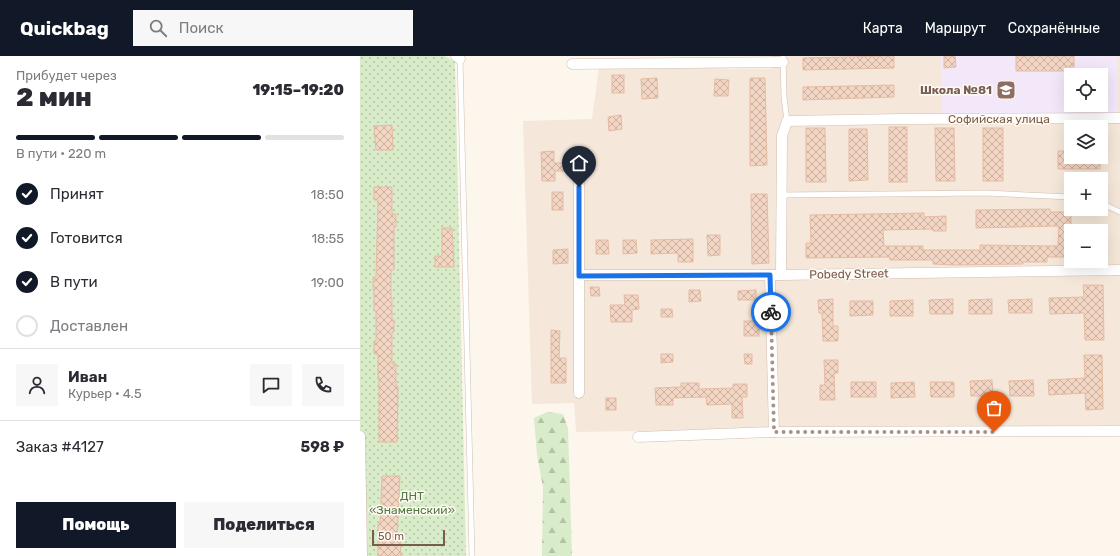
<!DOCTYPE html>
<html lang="ru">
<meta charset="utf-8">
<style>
body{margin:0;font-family:Rubik,sans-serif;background:#f7f7f7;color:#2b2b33;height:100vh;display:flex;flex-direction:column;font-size:15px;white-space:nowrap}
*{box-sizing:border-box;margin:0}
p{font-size:13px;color:#7c7c81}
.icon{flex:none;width:22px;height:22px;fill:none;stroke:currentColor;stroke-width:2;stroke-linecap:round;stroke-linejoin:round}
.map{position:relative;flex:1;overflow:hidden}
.details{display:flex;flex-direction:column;background:#fff;width:360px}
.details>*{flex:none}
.buttons{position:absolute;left:704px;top:12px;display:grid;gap:8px}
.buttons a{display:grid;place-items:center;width:44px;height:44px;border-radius:0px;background:#fff;box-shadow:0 4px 16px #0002;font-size:20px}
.scale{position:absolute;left:12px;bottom:10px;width:73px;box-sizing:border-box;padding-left:4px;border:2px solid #7a5c4d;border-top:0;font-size:11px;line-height:14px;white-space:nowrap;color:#7a5c4d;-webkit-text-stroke:3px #fffaf3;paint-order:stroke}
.pin{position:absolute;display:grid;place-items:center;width:34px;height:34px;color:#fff;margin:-41px -17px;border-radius:50% 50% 50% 0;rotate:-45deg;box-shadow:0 0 4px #0007}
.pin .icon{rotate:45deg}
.courier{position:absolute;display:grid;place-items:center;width:40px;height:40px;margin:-20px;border:3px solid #1a73e8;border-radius:50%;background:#fff;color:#222;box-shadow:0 1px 5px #0007}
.summary em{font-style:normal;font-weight:800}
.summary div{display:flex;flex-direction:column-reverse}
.summary{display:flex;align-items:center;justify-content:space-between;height:68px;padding:0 16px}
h1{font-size:26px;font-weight:800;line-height:30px}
.bar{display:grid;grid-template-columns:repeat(4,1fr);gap:6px 4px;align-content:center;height:48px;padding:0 16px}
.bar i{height:5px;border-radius:3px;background:#e1e1e2}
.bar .on{background:#111827}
.bar p{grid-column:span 4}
.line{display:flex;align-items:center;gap:10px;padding:0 16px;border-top:1px solid #e1e1e2}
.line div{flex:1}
.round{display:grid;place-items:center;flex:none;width:42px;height:42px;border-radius:0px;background:#f7f7f7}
ol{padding:0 16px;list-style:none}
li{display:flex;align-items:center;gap:12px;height:44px}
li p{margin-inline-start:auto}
li .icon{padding:4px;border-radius:50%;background:#111827;color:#fff;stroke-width:4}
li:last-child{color:#7c7c81}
li i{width:22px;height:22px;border:2px solid #e1e1e2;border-radius:50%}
.primary-button{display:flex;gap:8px;margin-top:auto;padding:8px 16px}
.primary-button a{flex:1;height:46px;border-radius:0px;background:#111827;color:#fff;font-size:16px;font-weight:800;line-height:46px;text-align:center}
.primary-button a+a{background:#f7f7f7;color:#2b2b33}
header{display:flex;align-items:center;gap:24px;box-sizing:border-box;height:56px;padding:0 20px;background:#111827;color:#fff}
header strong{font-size:19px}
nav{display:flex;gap:22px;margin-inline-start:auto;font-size:14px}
.search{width:280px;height:36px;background:#f7f7f7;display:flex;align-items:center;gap:10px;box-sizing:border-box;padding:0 14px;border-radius:0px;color:#7c7c81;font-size:15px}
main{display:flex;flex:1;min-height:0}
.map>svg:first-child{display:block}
.residential{fill:#f5e8da;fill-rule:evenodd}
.education{fill:#f3e8fa;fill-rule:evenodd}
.grass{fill:url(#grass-dots)}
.forest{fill:url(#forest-firs)}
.building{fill:url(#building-cross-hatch);stroke:#e6bba3}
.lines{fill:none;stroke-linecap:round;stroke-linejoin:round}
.service-casing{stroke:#d1beb0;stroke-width:6}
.minor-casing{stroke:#d1beb0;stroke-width:11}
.service{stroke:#fff;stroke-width:5}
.minor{stroke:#fff;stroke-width:10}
.done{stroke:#a89285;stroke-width:4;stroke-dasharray:0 7.2}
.route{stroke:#1a73e8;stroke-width:5}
.labels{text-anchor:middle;stroke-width:3;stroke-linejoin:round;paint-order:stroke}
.education-label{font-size:12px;font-weight:bold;fill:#785e54;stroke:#fffaf3;text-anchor:end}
.street-label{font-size:12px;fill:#7a5c4d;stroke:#fffaf3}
.park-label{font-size:12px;fill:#537a41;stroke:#fffaf3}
</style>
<header>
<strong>Quickbag</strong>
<div class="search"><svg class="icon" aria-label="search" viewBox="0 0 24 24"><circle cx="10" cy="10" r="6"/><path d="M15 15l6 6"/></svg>Поиск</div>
<nav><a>Карта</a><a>Маршрут</a><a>Сохранённые</a></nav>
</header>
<main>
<section class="details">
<div class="summary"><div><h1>2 мин</h1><p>Прибудет через</p></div><em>19:15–19:20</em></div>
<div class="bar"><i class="on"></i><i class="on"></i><i class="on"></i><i></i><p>В пути · 220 m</p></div>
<ol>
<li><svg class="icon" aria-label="check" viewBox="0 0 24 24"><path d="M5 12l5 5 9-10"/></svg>Принят<p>18:50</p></li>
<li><svg class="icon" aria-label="check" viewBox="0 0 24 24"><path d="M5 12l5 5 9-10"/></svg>Готовится<p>18:55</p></li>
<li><svg class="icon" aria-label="check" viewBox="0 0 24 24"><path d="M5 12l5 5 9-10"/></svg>В пути<p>19:00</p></li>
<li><i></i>Доставлен</li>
</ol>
<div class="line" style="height:72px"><a class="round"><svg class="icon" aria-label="person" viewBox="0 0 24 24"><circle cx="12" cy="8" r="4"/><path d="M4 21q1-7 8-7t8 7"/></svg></a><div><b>Иван</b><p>Курьер · 4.5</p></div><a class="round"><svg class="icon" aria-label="chat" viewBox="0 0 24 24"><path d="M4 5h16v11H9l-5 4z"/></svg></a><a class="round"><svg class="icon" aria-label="phone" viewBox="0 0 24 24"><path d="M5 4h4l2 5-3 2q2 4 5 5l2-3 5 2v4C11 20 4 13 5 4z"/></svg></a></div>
<div class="line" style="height:52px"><div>Заказ #4127</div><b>598 ₽</b></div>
<div class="primary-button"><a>Помощь</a><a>Поделиться</a></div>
</section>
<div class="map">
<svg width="760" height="500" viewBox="0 0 760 500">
<defs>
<pattern id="grass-dots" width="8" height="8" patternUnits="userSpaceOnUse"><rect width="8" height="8" fill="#d8ecc9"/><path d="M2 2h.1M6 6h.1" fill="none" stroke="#b4c2a5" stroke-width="1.8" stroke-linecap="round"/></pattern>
<pattern id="forest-firs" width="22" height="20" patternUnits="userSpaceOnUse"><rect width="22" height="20" fill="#d8ecc9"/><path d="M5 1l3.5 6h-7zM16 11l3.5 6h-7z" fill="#b4c2a5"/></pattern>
<pattern id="building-cross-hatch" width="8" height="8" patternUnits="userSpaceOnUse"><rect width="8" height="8" fill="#f3d5c3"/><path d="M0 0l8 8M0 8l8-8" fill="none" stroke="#cab0a1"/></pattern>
</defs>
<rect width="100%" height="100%" fill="#fdf6ec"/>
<!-- residential -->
<path class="residential" d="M 412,0 L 760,0 L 760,369 L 216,376 L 214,347 L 172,348 L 163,65 L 232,63 L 239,10 L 411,13 ZM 711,19 L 741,19 L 741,49 L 711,49 ZM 711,71 L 741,71 L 741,101 L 711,101 ZM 711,123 L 741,123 L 741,153 L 711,153 ZM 711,175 L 741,175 L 741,205 L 711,205 Z"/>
<!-- education -->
<path class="education" d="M 581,0 L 757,0 L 758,59 L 582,59 ZM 711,19 L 741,19 L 741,49 L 711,49 Z"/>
<!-- grass -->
<polygon class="grass" points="0,0 85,0 95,6 106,500 0,500"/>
<!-- forest -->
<polygon class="forest" points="187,356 203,358 208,372 212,500 182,500 183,431 177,399 174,362"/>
<!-- building -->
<g class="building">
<polygon points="526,0 534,0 534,12 443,14 443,2"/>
<polygon points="584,0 595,0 596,11 584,12"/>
<polygon points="656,0 714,0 714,11 705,11 705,15 656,15"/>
<rect x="252" y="19" width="12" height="18"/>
<polygon points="297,22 298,42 282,43 281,23"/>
<polygon points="390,22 405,22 407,109 390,110"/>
<polygon points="355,23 369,24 368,40 354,40"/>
<polygon points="534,29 534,41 443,44 443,31"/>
<polygon points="261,59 262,73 249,75 248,61"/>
<polygon points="32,69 33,94 16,94 14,70"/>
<rect x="529" y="71" width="18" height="55"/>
<polygon points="446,72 465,72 466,126 446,126"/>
<polygon points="575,72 594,72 595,125 576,125"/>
<rect x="623" y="72" width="20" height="53"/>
<polygon points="489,73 507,73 508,124 489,125"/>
<polygon points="194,95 194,107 205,107 206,115 195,115 195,125 182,125 181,96"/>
<polygon points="698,95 711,95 711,101 740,101 740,113 698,113"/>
<polygon points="14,131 32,131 32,158 36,158 36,171 34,171 34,214 31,214 31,242 32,242 32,264 34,264 34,276 32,276 32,308 36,308 36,330 38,330 37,386 19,386 19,321 18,321 18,298 14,298 14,285 16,285 16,255 14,255 14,234 13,234 13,221 16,221 18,144 14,144"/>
<rect x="192" y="136" width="11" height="18"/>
<polygon points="391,138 407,138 409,207 392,208"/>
<polygon points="690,153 690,156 711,156 711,201 687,201 687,206 663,206 663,208 594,209 573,208 573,204 530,204 530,201 446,202 446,187 451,187 450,159 564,157 564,161 586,160 586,175 573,175 573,173 523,174 524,190 563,190 563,194 620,194 620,189 698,190 699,170 616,172 616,154"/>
<polygon points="82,172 92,172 94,211 75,211 75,200 82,200"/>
<polygon points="347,179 360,179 360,199 348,200"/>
<polygon points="333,183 333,206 318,206 318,197 291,198 291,184"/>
<polygon points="236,184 248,184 249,198 236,198"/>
<polygon points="263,184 276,184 277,197 263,198"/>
<polygon points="208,193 208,207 193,208 193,194"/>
<polygon points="723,229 743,229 744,284 725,284 724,257 690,258 689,242 724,241"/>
<polygon points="230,231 239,231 240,240 231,240"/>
<polygon points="329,234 340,234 341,245 329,246"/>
<polygon points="396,234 396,244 378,244 378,235"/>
<polygon points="264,239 278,239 279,253 272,254 272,266 251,266 250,249 265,249"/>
<polygon points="473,243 473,270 478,270 478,285 463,285 462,257 459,257 458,244"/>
<polygon points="593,243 593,258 570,258 569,244"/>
<polygon points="632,243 632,258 609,258 609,244"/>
<polygon points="672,243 672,257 649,257 648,244"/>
<polygon points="553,244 553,260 530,260 530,245"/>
<polygon points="490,245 513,245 513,259 490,260"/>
<polygon points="301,253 312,253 313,261 301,261"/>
<rect x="384" y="265" width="15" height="15"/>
<polygon points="191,274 200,275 199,302 206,302 206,327 191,327"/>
<polygon points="301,298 313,298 313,306 301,307"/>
<polygon points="384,298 392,298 392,308 385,308"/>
<polygon points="724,299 742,299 743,353 726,354 725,337 689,339 688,324 725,322"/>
<polygon points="464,304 478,304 478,317 474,317 475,344 460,344 460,329 465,329"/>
<polygon points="632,324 633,340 611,340 610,325"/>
<polygon points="673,324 674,340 650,340 649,325"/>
<rect x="491" y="326" width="25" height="15"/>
<polygon points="554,326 555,341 531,342 531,327"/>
<polygon points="570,326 594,326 594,341 571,341"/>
<polygon points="321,327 339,327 339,333 373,332 373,328 387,328 387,341 382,341 383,362 372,362 372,348 347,349 346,341 313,342 313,349 296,349 295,332 321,331"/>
<rect x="246" y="342" width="10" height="12"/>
<polygon points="22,420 40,420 37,482 40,482 41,500 18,500 18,468 20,468"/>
</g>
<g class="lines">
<!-- service casing -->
<g class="service-casing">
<g id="service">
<polyline points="423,0 424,41 427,65"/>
<polyline points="100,1 112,500"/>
<polyline points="421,139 626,137 711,141"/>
<polyline points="741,147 760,156"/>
</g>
</g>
<!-- minor casing -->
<g class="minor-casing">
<g id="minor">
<polyline points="96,0 100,3"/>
<polyline points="212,8 423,6"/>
<polyline points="219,101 219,337"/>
<polyline points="219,219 421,219 760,214"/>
<polyline points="410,219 414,376"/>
<polyline points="421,219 422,80 427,65 541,63 760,62"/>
<polyline points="0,380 2,500"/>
<polyline points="278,381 414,376 760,375"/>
</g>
</g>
<!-- service -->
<use href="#service" class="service"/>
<!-- minor -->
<use href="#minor" class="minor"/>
</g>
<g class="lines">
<!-- done -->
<polyline class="done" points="411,256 414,376 634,376"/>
<!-- route -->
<polyline class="route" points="219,131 219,220 410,219 411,256"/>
</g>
<!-- icons -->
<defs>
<g id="school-square" transform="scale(1)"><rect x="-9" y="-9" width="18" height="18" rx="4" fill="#8d6e63" stroke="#fffaf3"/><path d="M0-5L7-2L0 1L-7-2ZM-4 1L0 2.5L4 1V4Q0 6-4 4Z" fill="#fff"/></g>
</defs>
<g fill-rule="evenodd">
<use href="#school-square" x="646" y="34"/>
</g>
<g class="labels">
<!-- education labels -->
<g class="education-label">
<text x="632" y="38">Школа №81</text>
</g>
<!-- street labels -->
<g class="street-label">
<text x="639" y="67">Софийская улица</text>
<text transform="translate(489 218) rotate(-1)" y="4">Pobedy Street</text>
</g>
<!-- park labels -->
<g class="park-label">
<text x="52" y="444">ДНТ<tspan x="52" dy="14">«Знаменский»</tspan></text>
</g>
</g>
</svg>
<div class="buttons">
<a><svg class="icon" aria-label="locate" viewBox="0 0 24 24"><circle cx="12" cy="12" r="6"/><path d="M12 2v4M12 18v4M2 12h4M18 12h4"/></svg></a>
<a><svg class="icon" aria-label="layers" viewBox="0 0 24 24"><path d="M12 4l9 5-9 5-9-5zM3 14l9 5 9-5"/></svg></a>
<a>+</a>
<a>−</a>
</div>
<div class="scale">50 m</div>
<div class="pin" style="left:634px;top:376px;background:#ea580c"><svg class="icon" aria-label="bag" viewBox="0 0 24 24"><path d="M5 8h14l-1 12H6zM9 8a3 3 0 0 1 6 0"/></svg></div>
<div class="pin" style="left:219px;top:131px;background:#1f2937"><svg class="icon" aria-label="home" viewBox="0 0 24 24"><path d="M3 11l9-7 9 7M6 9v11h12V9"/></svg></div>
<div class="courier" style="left:411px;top:256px"><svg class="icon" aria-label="bike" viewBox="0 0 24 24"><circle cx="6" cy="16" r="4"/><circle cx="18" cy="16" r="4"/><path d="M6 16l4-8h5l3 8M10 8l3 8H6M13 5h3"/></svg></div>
</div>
</main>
